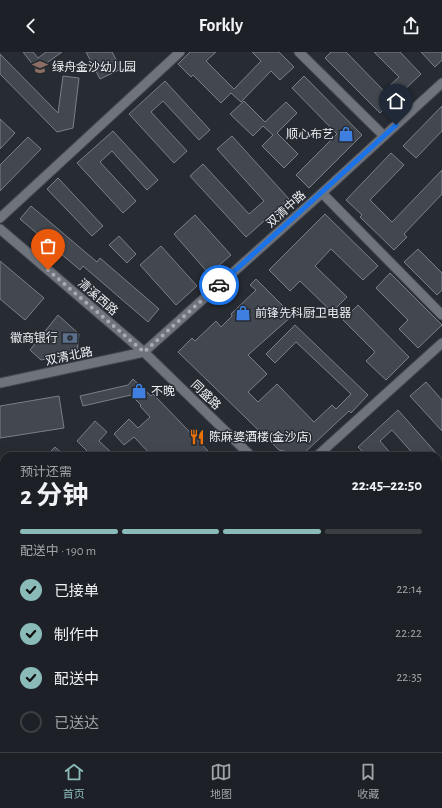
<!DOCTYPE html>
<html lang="zh">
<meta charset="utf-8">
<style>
body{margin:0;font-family:"Alegreya Sans","Noto Sans SC",sans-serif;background:#25282e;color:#f1f3f6;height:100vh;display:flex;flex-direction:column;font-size:15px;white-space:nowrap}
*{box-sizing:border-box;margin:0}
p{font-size:13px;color:#a0a3a7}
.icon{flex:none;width:22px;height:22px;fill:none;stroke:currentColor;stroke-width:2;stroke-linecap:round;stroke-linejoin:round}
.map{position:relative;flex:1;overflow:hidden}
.side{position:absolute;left:0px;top:400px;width:442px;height:300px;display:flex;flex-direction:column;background:#1d2026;border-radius:12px 12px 0 0;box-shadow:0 4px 16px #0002,0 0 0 1px #3b3e43}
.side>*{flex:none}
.pin{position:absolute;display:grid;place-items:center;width:34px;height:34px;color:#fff;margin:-41px -17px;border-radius:50% 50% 50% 0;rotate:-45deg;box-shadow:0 0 4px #0007}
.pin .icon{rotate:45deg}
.courier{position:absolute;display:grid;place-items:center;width:40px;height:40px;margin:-20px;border:3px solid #1a73e8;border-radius:50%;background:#fff;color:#222;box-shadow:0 1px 5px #0007}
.summary em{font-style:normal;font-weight:700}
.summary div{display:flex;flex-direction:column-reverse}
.summary{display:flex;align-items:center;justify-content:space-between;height:68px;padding:0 20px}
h1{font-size:26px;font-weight:700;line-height:30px}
.bar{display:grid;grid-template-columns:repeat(4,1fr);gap:6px 4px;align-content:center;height:48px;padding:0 20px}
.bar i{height:5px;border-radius:3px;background:#3b3e43}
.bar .on{background:#8bbbb9}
.bar p{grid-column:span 4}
ol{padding:0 20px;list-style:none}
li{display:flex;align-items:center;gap:12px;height:44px}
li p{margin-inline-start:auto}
li .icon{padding:4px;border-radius:50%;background:#8bbbb9;color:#111;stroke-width:4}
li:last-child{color:#a0a3a7}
li i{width:22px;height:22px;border:2px solid #3b3e43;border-radius:50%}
header{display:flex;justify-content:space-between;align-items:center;height:52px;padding:0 20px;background:#1d2026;font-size:18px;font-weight:700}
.tab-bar{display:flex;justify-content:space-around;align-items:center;height:56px;border-top:1px solid #3b3e43;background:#1d2026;font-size:11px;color:#a0a3a7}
.tab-bar a{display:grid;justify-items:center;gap:2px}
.tab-bar .on{color:#8bbbb9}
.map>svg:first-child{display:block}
.building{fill:#43474f;stroke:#7a7f88}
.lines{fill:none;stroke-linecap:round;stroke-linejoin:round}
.minor-casing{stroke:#45484f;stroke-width:11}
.minor{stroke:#6f737c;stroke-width:9}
.done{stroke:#a8abb1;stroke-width:4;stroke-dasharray:0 7.2}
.route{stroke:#1a73e8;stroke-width:5}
.labels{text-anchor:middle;stroke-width:3;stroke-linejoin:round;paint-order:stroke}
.poi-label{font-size:12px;fill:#edf0f5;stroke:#272b32;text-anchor:start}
.street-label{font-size:12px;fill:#edf0f5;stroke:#272b32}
</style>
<header><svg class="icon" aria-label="back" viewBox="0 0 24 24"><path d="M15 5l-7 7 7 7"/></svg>Forkly<svg class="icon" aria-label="share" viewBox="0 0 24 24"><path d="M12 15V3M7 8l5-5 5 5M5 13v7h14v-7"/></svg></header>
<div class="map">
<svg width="442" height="700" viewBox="0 0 442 700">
<rect width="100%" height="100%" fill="#272b32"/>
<!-- building -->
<g class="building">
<polygon points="23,0 33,0 38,6 46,0 62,0 37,18"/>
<polygon points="86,0 112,0 121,17 100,27"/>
<polygon points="190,0 216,0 206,9 234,37 261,9 252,0 279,0 294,15 280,28 271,19 241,50 231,41 221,51 193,23 191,25 178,12"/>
<polygon points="331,0 346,0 384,39 399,25 374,0 400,0 421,22 380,61 325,6"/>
<polygon points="421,0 442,0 442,8 435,15"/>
<polygon points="0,2 58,61 63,24 79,26 73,76 57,80 0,22"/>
<polygon points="304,24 362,83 309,136 296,123 337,82 292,36"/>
<polygon points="165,29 210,78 199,88 163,49 151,60 187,99 174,111 129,62"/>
<polygon points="244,49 265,70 286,50 297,61 277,81 298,102 284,116 262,94 273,83 263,74 253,84 230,62"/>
<polygon points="442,54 442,79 416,106 403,94"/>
<polygon points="0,67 15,81 0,97"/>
<polygon points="113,79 158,128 147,138 112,99 100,110 136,149 123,161 77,111"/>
<polygon points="232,84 289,147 246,185 190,124 203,112 249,162 264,149 217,97"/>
<polygon points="28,85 41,97 0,139 0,113"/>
<polygon points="391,101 404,113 370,148 392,170 442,118 442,142 404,182 407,185 394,198 360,165 362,163 346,148"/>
<polygon points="58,126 103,174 92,184 47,137"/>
<polygon points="31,154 97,210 100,206 159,257 148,270 83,214 80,218 20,167"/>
<polygon points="325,162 378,214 363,228 331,197 315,214 347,245 332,260 300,229 290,239 269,218"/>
<polygon points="195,163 231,203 209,222 174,182"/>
<polygon points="119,184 136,202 127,211 109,193"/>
<polygon points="161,194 197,234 176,253 140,213"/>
<polygon points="418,197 442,221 442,238 437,243 404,210"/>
<polygon points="0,209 44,246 25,268 0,247"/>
<polygon points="390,221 442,273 418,296 399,277 408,268 376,236"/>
<polygon points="256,227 285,256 286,255 293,263 248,303 267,322 248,340 258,350 277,332 314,370 332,353 336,357 351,342 296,290 275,311 266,302 295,273 368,343 351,361 349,359 302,403 279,398 178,300 192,286 195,289 216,269 221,275 232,264 231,262 256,238 250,233"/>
<polygon points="358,253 409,305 386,328 366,309 375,300 343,268"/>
<polygon points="58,263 79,282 77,301 41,308 30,298"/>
<polygon points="133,327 151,344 153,342 213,404 152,404 134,385 124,393 114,382 129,367 138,376 150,365 140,354 141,353 131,343 83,354 80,344 128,333"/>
<polygon points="426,330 442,348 442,379 410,344"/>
<polygon points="59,344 64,376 0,386 0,354"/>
<polygon points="398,358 436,401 433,404 415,404 392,378 380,389 393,404 367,404 358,395"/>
<polygon points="95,369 107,380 99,389 115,404 92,404 77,389"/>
<polygon points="55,395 65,404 46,404"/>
</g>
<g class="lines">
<!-- minor casing -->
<g class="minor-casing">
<g id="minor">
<polyline points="299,0 384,84"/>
<polyline points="322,141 442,263"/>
<polyline points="0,166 180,0"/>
<polyline points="0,177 144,300 251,404"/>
<polyline points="0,331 144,300 322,141 442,31"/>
<polyline points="317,404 442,291"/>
<polyline points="0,573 4,574"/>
<polyline points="438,586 442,590"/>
<polyline points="129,696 132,700"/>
</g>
</g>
<!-- minor -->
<use href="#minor" class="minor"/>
</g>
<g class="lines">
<!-- done -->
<polyline class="done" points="48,218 144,300 219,233"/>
<!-- route -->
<polyline class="route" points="219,233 396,73"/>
</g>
<!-- icons -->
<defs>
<g id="school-bare" transform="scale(1.2)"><path d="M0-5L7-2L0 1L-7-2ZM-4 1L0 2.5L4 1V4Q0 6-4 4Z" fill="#8d6e63" stroke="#272b32" stroke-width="2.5" paint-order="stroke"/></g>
<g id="shop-bare" transform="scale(1.2)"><path d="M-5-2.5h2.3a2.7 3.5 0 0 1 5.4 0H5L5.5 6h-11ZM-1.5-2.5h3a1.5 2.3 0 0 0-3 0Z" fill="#3f7fe0" stroke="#272b32" stroke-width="2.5" paint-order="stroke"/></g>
<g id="bank-bare" transform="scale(1.2)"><path d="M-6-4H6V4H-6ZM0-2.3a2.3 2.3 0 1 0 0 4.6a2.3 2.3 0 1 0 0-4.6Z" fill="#5c6f8a" stroke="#272b32" stroke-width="2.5" paint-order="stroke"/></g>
<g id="restaurant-bare" transform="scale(1.2)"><path d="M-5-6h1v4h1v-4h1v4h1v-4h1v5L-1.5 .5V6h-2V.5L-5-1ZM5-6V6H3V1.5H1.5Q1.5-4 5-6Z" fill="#e8710a" stroke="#272b32" stroke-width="2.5" paint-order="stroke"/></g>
</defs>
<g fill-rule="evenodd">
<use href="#school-bare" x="40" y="15"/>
<use href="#shop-bare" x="346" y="82"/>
<use href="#shop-bare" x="243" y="261"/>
<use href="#bank-bare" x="70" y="286"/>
<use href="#shop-bare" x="139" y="339"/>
<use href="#restaurant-bare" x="197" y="385"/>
</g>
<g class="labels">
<!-- poi labels -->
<g class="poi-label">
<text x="52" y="19">绿舟金沙幼儿园</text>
<text x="334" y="86" text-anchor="end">顺心布艺</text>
<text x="255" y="265">前锋先科厨卫电器</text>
<text x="58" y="290" text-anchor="end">徽商银行</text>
<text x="151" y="343">不晚</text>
<text x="209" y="389">陈麻婆酒楼(金沙店)</text>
</g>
<!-- street labels -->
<g class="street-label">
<text transform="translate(286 157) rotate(-42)" y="4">双清中路</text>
<text transform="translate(98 245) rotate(41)" y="4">清溪西路</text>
<text transform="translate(69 304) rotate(-12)" y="4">双清北路</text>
<text transform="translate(206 343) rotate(44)" y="4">同盛路</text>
</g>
</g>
</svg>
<div class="pin" style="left:48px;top:218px;background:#ea580c"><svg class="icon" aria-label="bag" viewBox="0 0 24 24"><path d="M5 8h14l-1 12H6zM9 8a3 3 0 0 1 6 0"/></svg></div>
<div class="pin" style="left:396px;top:73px;background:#1f2937"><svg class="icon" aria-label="home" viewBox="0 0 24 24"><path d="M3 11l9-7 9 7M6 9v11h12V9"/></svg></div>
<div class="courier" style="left:219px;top:233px"><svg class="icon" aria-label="car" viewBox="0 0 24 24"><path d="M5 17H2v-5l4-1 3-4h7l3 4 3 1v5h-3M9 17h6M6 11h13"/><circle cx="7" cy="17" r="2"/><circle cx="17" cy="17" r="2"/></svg></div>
<section class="side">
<div class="summary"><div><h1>2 分钟</h1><p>预计还需</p></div><em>22:45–22:50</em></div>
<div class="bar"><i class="on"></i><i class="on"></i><i class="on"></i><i></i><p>配送中 · 190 m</p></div>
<ol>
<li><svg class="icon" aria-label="check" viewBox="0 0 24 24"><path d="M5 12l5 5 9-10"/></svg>已接单<p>22:14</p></li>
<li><svg class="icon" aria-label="check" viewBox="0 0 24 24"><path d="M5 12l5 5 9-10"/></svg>制作中<p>22:22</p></li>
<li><svg class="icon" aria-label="check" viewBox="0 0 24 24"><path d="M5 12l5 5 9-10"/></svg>配送中<p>22:35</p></li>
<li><i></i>已送达</li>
</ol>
</section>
</div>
<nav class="tab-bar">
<a class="on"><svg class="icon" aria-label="home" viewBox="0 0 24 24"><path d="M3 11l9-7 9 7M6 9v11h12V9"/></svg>首页</a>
<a><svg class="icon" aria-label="map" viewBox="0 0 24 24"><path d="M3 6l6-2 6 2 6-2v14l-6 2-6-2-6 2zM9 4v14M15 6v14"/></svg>地图</a>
<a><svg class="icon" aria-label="saved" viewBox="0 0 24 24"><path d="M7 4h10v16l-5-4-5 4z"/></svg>收藏</a>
</nav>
